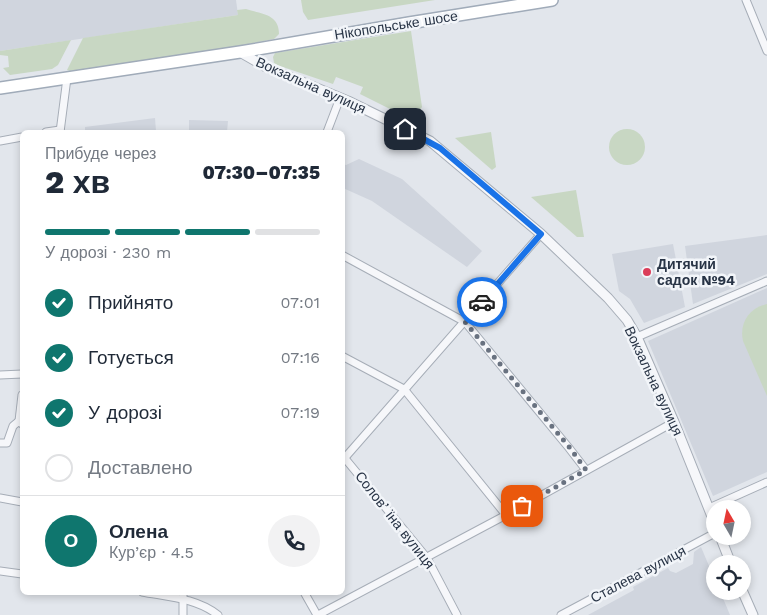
<!DOCTYPE html>
<html lang="uk">
<meta charset="utf-8">
<style>
body{margin:0;font-family:"Work Sans",sans-serif;background:#f2f2f3;color:#1f2937;height:100vh;display:flex;flex-direction:column;font-size:19px;white-space:nowrap}
*{box-sizing:border-box;margin:0}
p{font-size:16px;color:#747a83}
.icon{flex:none;width:28px;height:28px;fill:none;stroke:currentColor;stroke-width:2;stroke-linecap:round;stroke-linejoin:round}
.map{position:relative;flex:1;overflow:hidden}
.sheet{position:absolute;left:20px;top:130px;width:325px;height:465px;display:flex;flex-direction:column;background:#fff;border-radius:8px;box-shadow:0 2px 8px #0003}
.sheet>*{flex:none}
.needle{width:32px;rotate:351deg}
.fabs{position:absolute;left:706px;top:500px;display:grid;gap:10px}
.fabs a{display:grid;place-items:center;width:45px;height:45px;border-radius:50%;background:#fff;box-shadow:0 2px 8px #0003;font-size:25px}
.pin{position:absolute;display:grid;place-items:center;width:42px;height:42px;color:#fff;margin:-21px;border-radius:10px;box-shadow:0 2px 8px #0006}
.courier{position:absolute;display:grid;place-items:center;width:50px;height:50px;margin:-25px;border:4px solid #1a73e8;border-radius:50%;background:#fff;color:#222;box-shadow:0 1px 6px #0007}
.head em{font-style:normal;font-weight:800}
.head div{display:flex;flex-direction:column-reverse}
.head{display:flex;align-items:center;justify-content:space-between;height:85px;padding:0 25px}
h1{font-size:32px;font-weight:800;line-height:38px}
.bar{display:grid;grid-template-columns:repeat(4,1fr);gap:8px 5px;align-content:center;height:60px;padding:0 25px}
.bar i{height:6px;border-radius:4px;background:#e0e1e3}
.bar .on{background:#0f766e}
.bar p{grid-column:span 4}
.line{display:flex;align-items:center;gap:12px;padding:0 25px;border-top:1px solid #e0e1e3}
.line div{flex:1}
.round{display:grid;place-items:center;flex:none;width:52px;height:52px;border-radius:26px;background:#f2f2f3}
ol{padding:0 25px;list-style:none}
li{display:flex;align-items:center;gap:15px;height:55px}
li p{margin-inline-start:auto}
li .icon{padding:5px;border-radius:50%;background:#0f766e;color:#fff;stroke-width:4}
li:last-child{color:#747a83}
li i{width:28px;height:28px;border:2px solid #e0e1e3;border-radius:50%}
.map>svg:first-child{display:block}
.built{fill:#d0d5de}
.green{fill:#c8d7c3}
.lines{fill:none;stroke-linecap:round;stroke-linejoin:round}
.minor-casing{stroke:#a6adb7;stroke-width:9}
.tertiary-casing{stroke:#a6adb7;stroke-width:11}
.primary-casing{stroke:#a0abb9;stroke-width:14}
.minor{stroke:#f6f7fa;stroke-width:7}
.tertiary{stroke:#f6f7fa;stroke-width:9}
.primary{stroke:#fff;stroke-width:11}
.done{stroke:#697280;stroke-width:5;stroke-dasharray:0 9}
.route{stroke:#1a73e8;stroke-width:6}
.poi-dot{fill:#db3d59;stroke:#f2f5f9;stroke-width:2}
.labels{text-anchor:middle;stroke-width:5;stroke-linejoin:round;paint-order:stroke}
.street-label{font-size:14px;fill:#283446;stroke:#f2f5f9}
.poi-label{font-size:14px;font-weight:bold;fill:#283446;stroke:#f2f5f9;text-anchor:start}
</style>
<div class="map">
<svg width="767" height="615" viewBox="0 0 767 615">
<rect width="100%" height="100%" fill="#e2e6ec"/>
<!-- built -->
<g class="built">
<polygon points="0,0 236,0 238,15 0,51"/>
<polygon points="155,118 156,131 85,132 85,127"/>
<polygon points="189,120 228,121 227,132 189,132"/>
<polygon points="359,159 402,179 482,251 467,267 372,201 343,188 343,164 346,165"/>
<polygon points="767,235 767,274 693,304 685,246"/>
<polygon points="673,244 685,307 644,323 630,299 619,291 612,254"/>
<polygon points="767,288 767,472 713,496 648,341"/>
<polygon points="701,547 715,580 715,591 720,591 730,615 588,615 634,590 633,587 668,568 670,571 676,573 693,564 694,552"/>
</g>
<!-- green -->
<g class="green">
<polygon points="301,0 435,0 308,20 303,12"/>
<path d="M 246,9 C 262,14 279,14 279,34 L 274,39 L 226,48 L 70,71 L 67,70 L 83,38 L 238,15 L 237,10 Z"/>
<polygon points="411,31 422,107 412,120 360,94 363,87 336,77 333,84 277,65 274,63 273,57 275,53"/>
<polygon points="71,40 58,65 52,69 10,75 3,68 9,67 8,56 0,55 0,51"/>
<circle cx="627" cy="147" r="18"/>
<polygon points="491,132 496,167 492,170 455,138"/>
<polygon points="576,190 584,237 577,237 531,197"/>
<path d="M 767,304 L 767,396 L 743,341 C 739,323 749,308 767,304 Z"/>
</g>
<g class="lines">
<!-- minor casing -->
<g class="minor-casing">
<g id="minor">
<polyline points="746,0 767,51"/>
<polyline points="46,132 60,130"/>
<polyline points="60,132 67,78"/>
<polyline points="327,132 340,98"/>
<polyline points="0,141 22,137"/>
<polyline points="342,255 465,322 569,448 586,470"/>
<polyline points="637,337 767,281"/>
<polyline points="342,356 404,389 506,515"/>
<polyline points="0,375 22,374"/>
<polyline points="19,421 22,395"/>
<polyline points="0,443 7,443 13,426 19,421 22,424"/>
<polyline points="343,456 427,558 457,615"/>
<polyline points="342,461 541,234"/>
<polyline points="0,498 22,502"/>
<polyline points="709,508 767,482"/>
<polyline points="0,571 22,574"/>
<path d="M 142,592 C 169,597 196,598 218,615"/>
<polyline points="183,592 183,615"/>
<polyline points="304,592 317,615"/>
<polyline points="318,615 506,515 674,422"/>
<polyline points="561,615 715,533"/>
</g>
</g>
<!-- tertiary casing -->
<g class="tertiary-casing">
<g id="tertiary">
<polyline points="240,52 266,67 348,101 430,141 541,234 608,298 627,320 637,337 674,422 715,524"/>
<polyline points="720,536 731,564"/>
<polyline points="742,590 753,615"/>
</g>
</g>
<!-- primary casing -->
<g class="primary-casing">
<polyline id="primary" points="0,88 240,52 409,23 552,0"/>
</g>
<!-- minor -->
<use href="#minor" class="minor"/>
<!-- tertiary -->
<use href="#tertiary" class="tertiary"/>
<!-- primary -->
<use href="#primary" class="primary"/>
</g>
<g class="lines">
<!-- done -->
<polyline class="done" points="482,302 465,322 570,448 586,470 522,506"/>
<!-- route -->
<polyline class="route" points="405,129 440,148 541,234 482,302"/>
</g>
<!-- markers -->
<circle class="poi-dot" cx="647" cy="272" r="5"/>
<g class="labels">
<!-- street labels -->
<g class="street-label">
<text transform="translate(396 25) rotate(-9)" y="5">Нікопольське шосе</text>
<text transform="translate(311 85) rotate(24)" y="5">Вокзальна вулиця</text>
<text transform="translate(654 381) rotate(65)" y="5">Вокзальна вулиця</text>
<text transform="translate(395 520) rotate(52)" y="5">Соловʼїна вулиця</text>
<text transform="translate(638 574) rotate(-28)" y="5">Сталева вулиця</text>
</g>
<!-- poi labels -->
<g class="poi-label">
<text x="657" y="269">Дитячий<tspan x="657" dy="16">садок №94</tspan></text>
</g>
</g>
</svg>
<div class="fabs">
<a><svg class="needle" viewBox="-14 -14 28 28"><path d="M0-13l5 13h-10z" fill="#e53935"/><path d="M0 13l5-13h-10z" fill="#747a83"/></svg></a>
<a><svg class="icon" aria-label="locate" viewBox="0 0 24 24"><circle cx="12" cy="12" r="6"/><path d="M12 2v4M12 18v4M2 12h4M18 12h4"/></svg></a>
</div>
<div class="pin" style="left:522px;top:506px;background:#ea580c"><svg class="icon" aria-label="bag" viewBox="0 0 24 24"><path d="M5 8h14l-1 12H6zM9 8a3 3 0 0 1 6 0"/></svg></div>
<div class="pin" style="left:405px;top:129px;background:#1f2937"><svg class="icon" aria-label="home" viewBox="0 0 24 24"><path d="M3 11l9-7 9 7M6 9v11h12V9"/></svg></div>
<div class="courier" style="left:482px;top:302px"><svg class="icon" aria-label="car" viewBox="0 0 24 24"><path d="M5 17H2v-5l4-1 3-4h7l3 4 3 1v5h-3M9 17h6M6 11h13"/><circle cx="7" cy="17" r="2"/><circle cx="17" cy="17" r="2"/></svg></div>
<section class="sheet">
<div class="head"><div><h1>2 хв</h1><p>Прибуде через</p></div><em>07:30–07:35</em></div>
<div class="bar"><i class="on"></i><i class="on"></i><i class="on"></i><i></i><p>У дорозі · 230 m</p></div>
<ol>
<li><svg class="icon" aria-label="check" viewBox="0 0 24 24"><path d="M5 12l5 5 9-10"/></svg>Прийнято<p>07:01</p></li>
<li><svg class="icon" aria-label="check" viewBox="0 0 24 24"><path d="M5 12l5 5 9-10"/></svg>Готується<p>07:16</p></li>
<li><svg class="icon" aria-label="check" viewBox="0 0 24 24"><path d="M5 12l5 5 9-10"/></svg>У дорозі<p>07:19</p></li>
<li><i></i>Доставлено</li>
</ol>
<div class="line" style="height:90px"><b class="round" style="background:#0f766e;color:#fff">О</b><div><b>Олена</b><p>Кур’єр · 4.5</p></div><a class="round"><svg class="icon" aria-label="phone" viewBox="0 0 24 24"><path d="M5 4h4l2 5-3 2q2 4 5 5l2-3 5 2v4C11 20 4 13 5 4z"/></svg></a></div>
</section>
</div>
